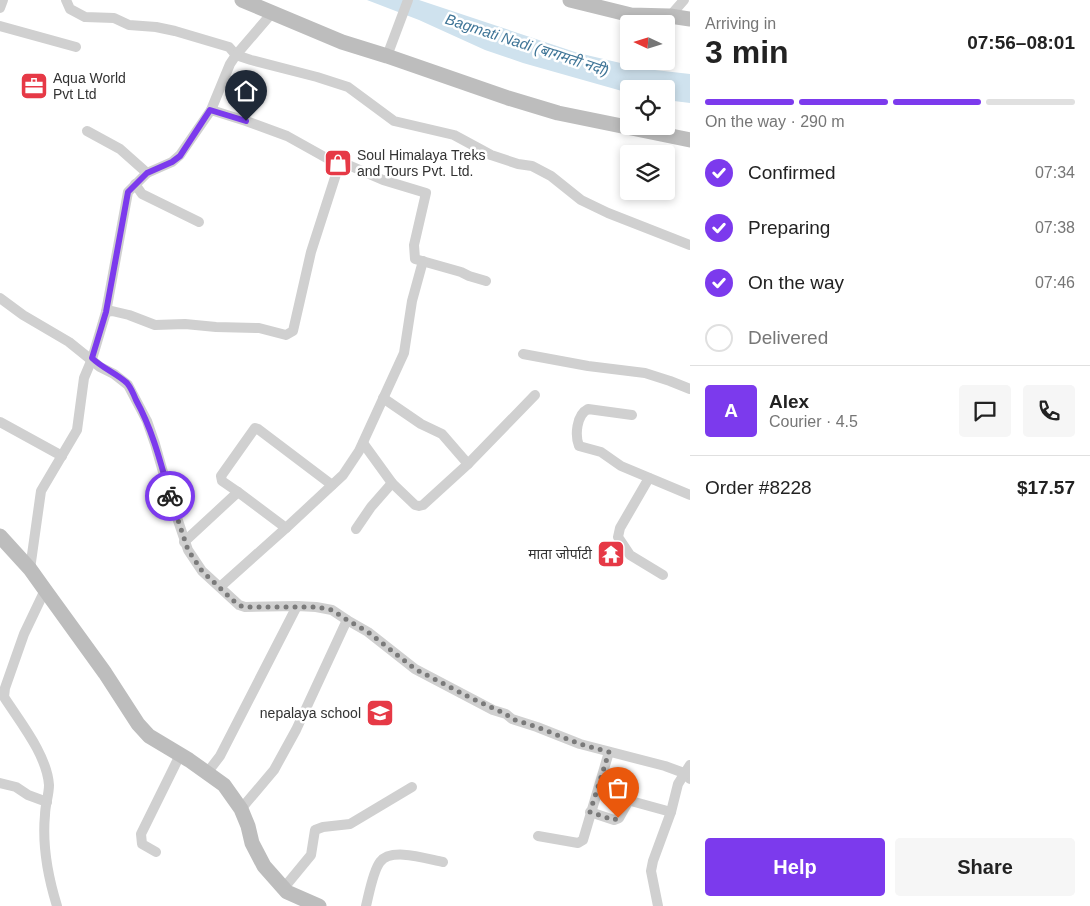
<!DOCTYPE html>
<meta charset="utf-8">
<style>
body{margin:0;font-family:Helvetica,"Noto Sans Devanagari",sans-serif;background:#f6f6f6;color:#222;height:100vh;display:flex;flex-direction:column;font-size:19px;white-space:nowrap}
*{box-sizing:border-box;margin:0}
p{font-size:16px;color:#767676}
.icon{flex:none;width:28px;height:28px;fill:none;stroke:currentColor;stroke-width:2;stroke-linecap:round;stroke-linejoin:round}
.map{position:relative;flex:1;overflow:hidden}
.sheet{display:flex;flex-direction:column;background:#fff;width:400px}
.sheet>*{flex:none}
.needle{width:32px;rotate:274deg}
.controls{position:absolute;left:620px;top:15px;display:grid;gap:10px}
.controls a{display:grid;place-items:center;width:55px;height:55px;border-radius:5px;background:#fff;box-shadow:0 2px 8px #0003;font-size:25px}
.pin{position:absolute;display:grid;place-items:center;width:42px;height:42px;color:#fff;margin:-51px -21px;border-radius:50% 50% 50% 0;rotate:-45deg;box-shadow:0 0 5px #0007}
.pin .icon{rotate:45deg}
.courier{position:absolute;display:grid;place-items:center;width:50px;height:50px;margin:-25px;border:4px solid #7c3aed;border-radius:50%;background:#fff;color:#222;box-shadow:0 1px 6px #0007}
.headline em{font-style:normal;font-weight:800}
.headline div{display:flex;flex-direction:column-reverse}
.headline{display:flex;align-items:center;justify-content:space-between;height:85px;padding:0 15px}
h1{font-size:32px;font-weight:800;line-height:38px}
.bar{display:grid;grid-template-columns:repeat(4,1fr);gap:8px 5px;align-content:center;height:60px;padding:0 15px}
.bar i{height:6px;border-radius:4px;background:#e0e0e0}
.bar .selected{background:#7c3aed}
.bar p{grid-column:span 4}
.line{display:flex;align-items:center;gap:12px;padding:0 15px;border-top:1px solid #e0e0e0}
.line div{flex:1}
.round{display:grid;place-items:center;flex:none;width:52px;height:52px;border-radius:5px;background:#f6f6f6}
ol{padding:0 15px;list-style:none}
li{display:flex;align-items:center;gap:15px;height:55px}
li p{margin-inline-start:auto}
li .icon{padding:5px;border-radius:50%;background:#7c3aed;color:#fff;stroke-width:4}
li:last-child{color:#767676}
li i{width:28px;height:28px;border:2px solid #e0e0e0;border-radius:50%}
.cta{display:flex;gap:10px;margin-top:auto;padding:10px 15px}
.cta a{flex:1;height:58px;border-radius:5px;background:#7c3aed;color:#fff;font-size:20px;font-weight:800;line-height:58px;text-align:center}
.cta a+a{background:#f6f6f6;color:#222}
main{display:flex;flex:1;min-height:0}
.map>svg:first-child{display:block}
.water{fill:#cfe2ee}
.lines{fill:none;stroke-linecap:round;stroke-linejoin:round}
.street{stroke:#d0d0d0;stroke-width:10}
.secondary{stroke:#bdbdbd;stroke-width:15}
.done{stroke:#7a7a7a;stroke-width:5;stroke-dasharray:0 9}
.route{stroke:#7c3aed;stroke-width:6}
.labels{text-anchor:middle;stroke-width:5;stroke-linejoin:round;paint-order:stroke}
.poi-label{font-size:14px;fill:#333;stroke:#fff;text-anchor:start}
.water-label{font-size:15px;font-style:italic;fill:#3f7597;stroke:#fff}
</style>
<main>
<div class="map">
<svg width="690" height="906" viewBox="0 0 690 906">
<rect width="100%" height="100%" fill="#fff"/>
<!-- water -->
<polygon class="water" points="367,0 419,0 578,53 646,69 690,74 690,103 666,100 666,89 629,89 629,93 523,63 485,50 419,20"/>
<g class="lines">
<!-- street -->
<g class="street">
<polyline points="66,0 70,9 85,17 114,18 129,25 156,27 175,31 229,47 236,55 251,60 317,77 348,87 394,121 454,135 491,155 518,164 532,166 551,176 581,200 608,213 690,245"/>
<polyline points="0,8 3,0"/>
<polyline points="670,16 684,0"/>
<polyline points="0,26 76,47"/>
<polyline points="387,56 408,0"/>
<polyline points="211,110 246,121 287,136 339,165"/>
<polyline points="87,131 120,149 147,173"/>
<polyline points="135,184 142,194 199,222"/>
<polyline points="0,298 23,315 69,342 100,367 114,374 128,385 147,421 155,444 171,500 188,550 202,571 239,605 245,607 297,606 316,607 332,610 347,620 368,632 415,669 493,710 506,714 512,719 537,727 580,744 665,766 684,773 690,779"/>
<polyline points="106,312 112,311 129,315 155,325 185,324 216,327 259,328 286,335 293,331 311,252 339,165 346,164 383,180 426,193 414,245 415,259 461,272 469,276 486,281"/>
<polyline points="523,354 588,366 645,373 670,381 690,389"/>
<polyline points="383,398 421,424 442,434 468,464"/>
<path d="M 632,415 L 588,409 C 576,415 575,436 579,446 L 601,452 L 621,466 L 690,495"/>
<polyline points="0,422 62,456"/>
<polyline points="363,443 392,483 415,505 419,506 423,505 468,464 535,395"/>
<polyline points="649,478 620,528 618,537 630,555 663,575"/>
<polyline points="238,492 222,481 221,476 255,428 258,429 332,485"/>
<polyline points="286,528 343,475 359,451 404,353 412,301 423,261"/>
<polyline points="356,529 371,507 392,483"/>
<polyline points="184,542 238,492 286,528 220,587"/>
<polyline points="30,569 41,491 77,430 84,378 92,359 106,312 128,192 147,173 172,162 180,155 211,110 230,64 236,55 272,13"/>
<path d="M 45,590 L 24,634 L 5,688 L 4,697 C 20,722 47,755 49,785 C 49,795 45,805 45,815 C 42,846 48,877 57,906"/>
<polyline points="207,773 220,756 297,606"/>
<polyline points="0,783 16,787 28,795 47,802"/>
<polyline points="241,809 274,770 296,730 347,620"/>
<polyline points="590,812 614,820 619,818 628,802 631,801 671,812"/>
<polyline points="538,836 578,843 583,840 609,752"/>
<polyline points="156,852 142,844 141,834 180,755"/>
<polyline points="283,889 311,855 315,830 323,827 350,824 412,787"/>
<path d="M 366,906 C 369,894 373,871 380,862 C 391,847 427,859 443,862"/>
<polyline points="658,906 651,871 653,861 671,812 678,784 690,765"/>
</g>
<!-- secondary -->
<g class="secondary">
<polyline points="242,0 342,42 387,56 508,98 558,113 690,140"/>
<polyline points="570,0 631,15 670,16 690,19"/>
<polyline points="0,536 30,569 45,590 105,673 138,724 149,736 189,760 224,785 241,809 248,826 252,843 264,866 287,892 319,906"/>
</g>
</g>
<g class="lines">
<!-- done -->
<polyline class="done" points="170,496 188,550 202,571 238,605 245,607 316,607 332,610 347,620 368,632 415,669 469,697 506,714 512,719 537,727 580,744 609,752 590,812 614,820 618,818"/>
<!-- route -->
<path class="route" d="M 170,496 C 161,464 153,431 136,400 C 134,395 131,388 127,383 C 116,373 102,368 92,358 L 106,312 L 128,192 L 147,173 L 172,162 L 180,156 L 210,110 L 246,121"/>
</g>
<!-- icons -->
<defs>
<g id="office-square" transform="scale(1.4375)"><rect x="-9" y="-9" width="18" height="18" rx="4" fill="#e63946" stroke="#fff"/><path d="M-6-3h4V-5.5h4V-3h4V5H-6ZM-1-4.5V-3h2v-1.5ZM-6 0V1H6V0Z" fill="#fff"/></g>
<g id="shop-square" transform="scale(1.4375)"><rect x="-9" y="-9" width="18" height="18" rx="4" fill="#e63946" stroke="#fff"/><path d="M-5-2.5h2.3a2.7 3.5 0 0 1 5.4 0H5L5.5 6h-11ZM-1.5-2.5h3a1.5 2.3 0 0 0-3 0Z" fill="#fff"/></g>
<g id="temple-square" transform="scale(1.4375)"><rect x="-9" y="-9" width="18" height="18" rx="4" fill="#e63946" stroke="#fff"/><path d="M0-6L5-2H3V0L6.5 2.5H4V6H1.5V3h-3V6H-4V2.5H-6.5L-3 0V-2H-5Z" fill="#fff"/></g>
<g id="school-square" transform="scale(1.4375)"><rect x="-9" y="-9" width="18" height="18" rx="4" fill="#e63946" stroke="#fff"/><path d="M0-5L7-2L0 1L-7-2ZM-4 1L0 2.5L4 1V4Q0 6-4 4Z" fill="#fff"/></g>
</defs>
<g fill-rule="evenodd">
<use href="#office-square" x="34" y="86"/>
<use href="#shop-square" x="338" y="163"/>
<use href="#temple-square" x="611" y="554"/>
<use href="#school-square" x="380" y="713"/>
</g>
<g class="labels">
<!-- poi labels -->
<g class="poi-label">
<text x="53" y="83">Aqua World<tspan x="53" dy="16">Pvt Ltd</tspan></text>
<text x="357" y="160">Soul Himalaya Treks<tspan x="357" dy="16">and Tours Pvt. Ltd.</tspan></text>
<text x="592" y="559" text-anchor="end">माता जोर्पाटी</text>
<text x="361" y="718" text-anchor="end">nepalaya school</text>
</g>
<!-- water labels -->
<g class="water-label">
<text transform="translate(527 45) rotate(18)" y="5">Bagmati Nadi (बागमती नदी)</text>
</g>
</g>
</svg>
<div class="controls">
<a><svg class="needle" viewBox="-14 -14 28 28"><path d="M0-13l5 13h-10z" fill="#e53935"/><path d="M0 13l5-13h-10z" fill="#767676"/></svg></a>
<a><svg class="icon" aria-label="locate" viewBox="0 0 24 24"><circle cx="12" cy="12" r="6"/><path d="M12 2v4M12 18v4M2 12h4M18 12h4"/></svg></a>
<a><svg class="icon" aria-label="layers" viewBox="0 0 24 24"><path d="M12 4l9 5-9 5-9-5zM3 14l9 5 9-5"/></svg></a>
</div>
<div class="pin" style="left:618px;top:818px;background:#ea580c"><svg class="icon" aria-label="bag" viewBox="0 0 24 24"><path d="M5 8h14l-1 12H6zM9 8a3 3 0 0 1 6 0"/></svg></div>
<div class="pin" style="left:246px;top:121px;background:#1f2937"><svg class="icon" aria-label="home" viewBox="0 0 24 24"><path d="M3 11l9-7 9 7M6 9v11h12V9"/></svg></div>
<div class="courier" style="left:170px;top:496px"><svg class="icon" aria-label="bike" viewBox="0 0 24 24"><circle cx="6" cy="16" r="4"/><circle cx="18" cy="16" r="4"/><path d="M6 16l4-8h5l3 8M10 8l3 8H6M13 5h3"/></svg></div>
</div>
<section class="sheet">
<div class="headline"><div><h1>3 min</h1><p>Arriving in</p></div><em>07:56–08:01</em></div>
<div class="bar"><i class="selected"></i><i class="selected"></i><i class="selected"></i><i></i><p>On the way · 290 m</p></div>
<ol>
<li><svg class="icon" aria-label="check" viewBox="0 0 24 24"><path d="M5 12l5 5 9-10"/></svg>Confirmed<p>07:34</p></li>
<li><svg class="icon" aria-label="check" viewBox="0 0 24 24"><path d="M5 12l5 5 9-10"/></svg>Preparing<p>07:38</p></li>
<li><svg class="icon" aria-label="check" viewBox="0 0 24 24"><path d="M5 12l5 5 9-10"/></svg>On the way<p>07:46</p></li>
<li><i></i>Delivered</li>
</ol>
<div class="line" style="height:90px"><b class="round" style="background:#7c3aed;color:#fff">A</b><div><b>Alex</b><p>Courier · 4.5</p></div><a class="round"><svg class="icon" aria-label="chat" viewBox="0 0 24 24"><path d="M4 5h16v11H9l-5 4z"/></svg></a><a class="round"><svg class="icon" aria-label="phone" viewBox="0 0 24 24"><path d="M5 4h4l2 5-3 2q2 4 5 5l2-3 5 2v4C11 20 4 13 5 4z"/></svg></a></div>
<div class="line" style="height:65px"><div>Order #8228</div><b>$17.57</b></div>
<div class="cta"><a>Help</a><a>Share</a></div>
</section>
</main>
